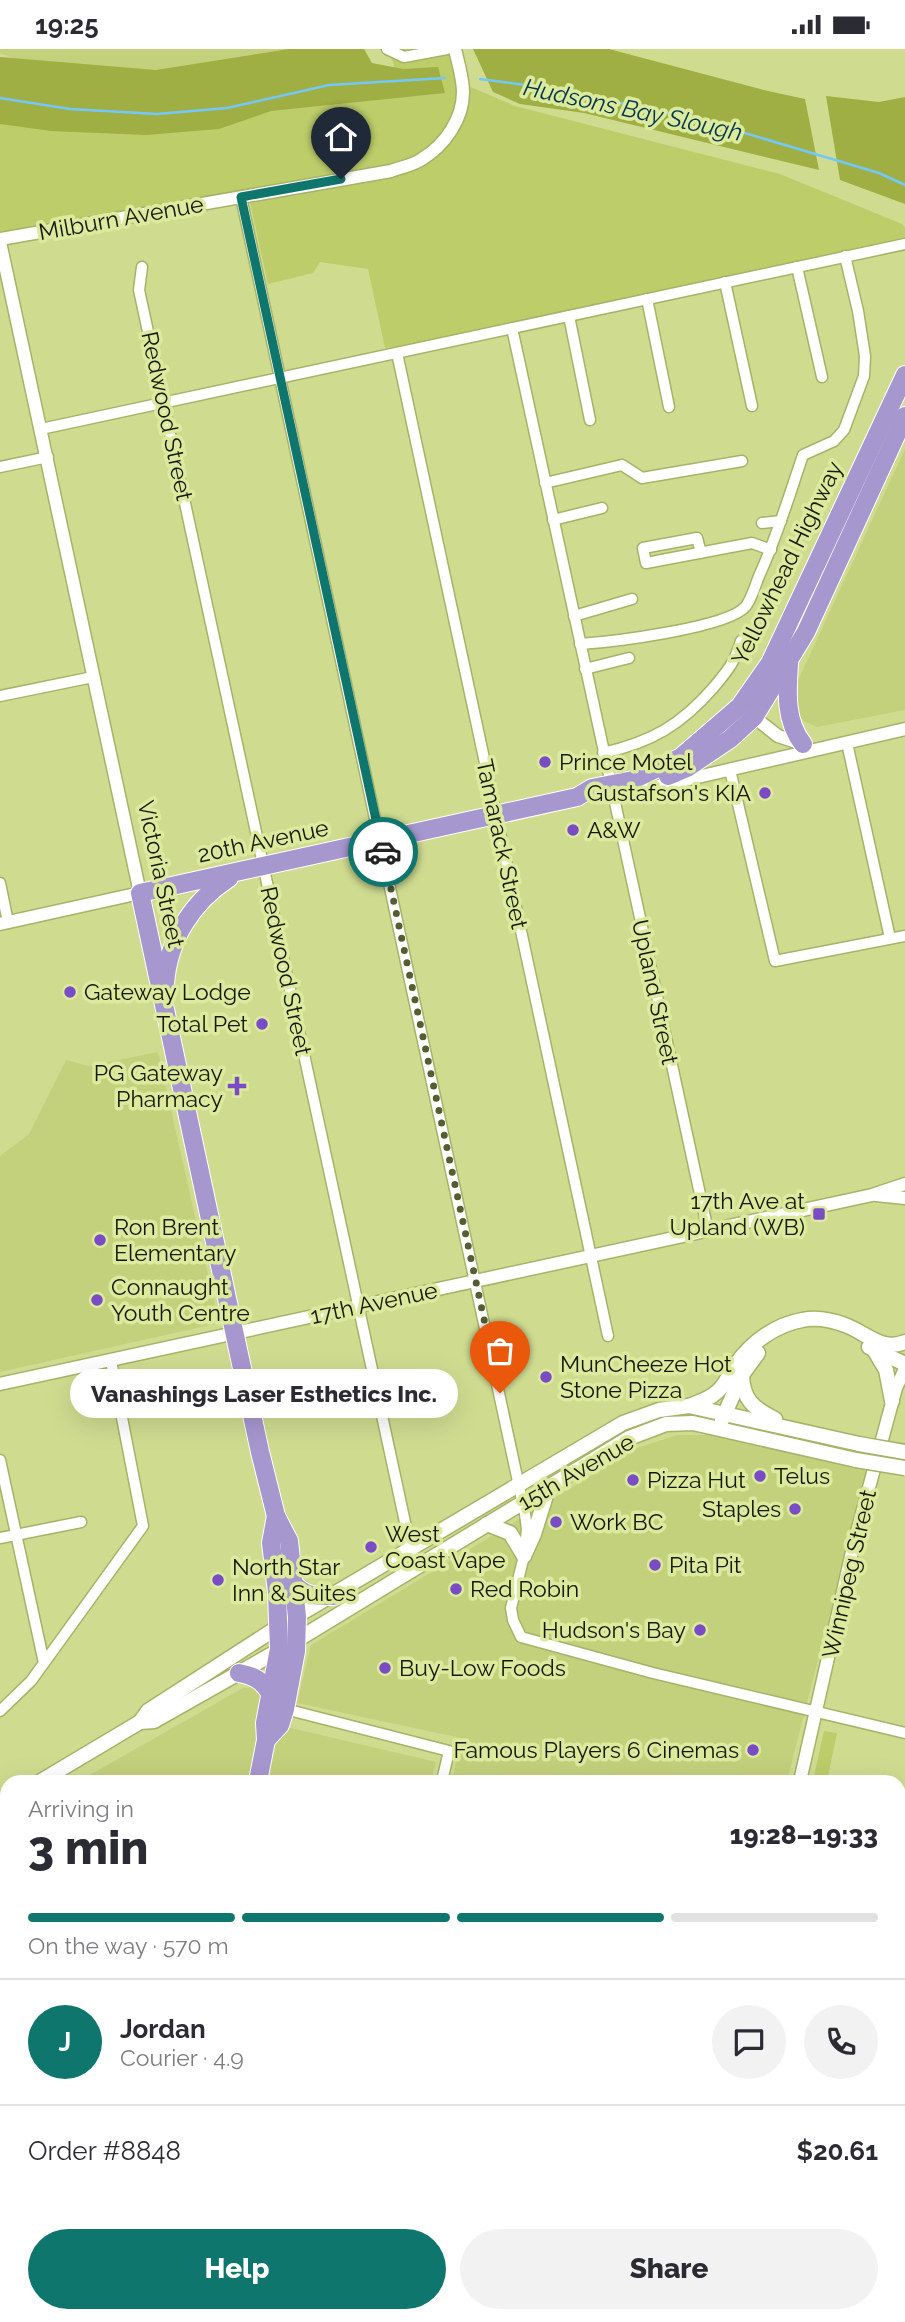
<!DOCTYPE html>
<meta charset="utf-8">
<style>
body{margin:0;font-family:Raleway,sans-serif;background:#f2f2f3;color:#2b2b33;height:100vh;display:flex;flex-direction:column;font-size:26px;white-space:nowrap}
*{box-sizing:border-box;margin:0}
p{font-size:23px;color:#7c7c81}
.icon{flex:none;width:38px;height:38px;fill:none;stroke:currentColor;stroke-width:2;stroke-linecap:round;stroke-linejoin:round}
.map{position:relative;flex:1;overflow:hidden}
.details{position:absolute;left:0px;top:1726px;width:906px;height:548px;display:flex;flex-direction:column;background:#fff;border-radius:21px 21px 0 0;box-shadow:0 7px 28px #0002}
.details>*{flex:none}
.pin{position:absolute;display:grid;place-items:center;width:60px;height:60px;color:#fff;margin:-72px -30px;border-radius:50% 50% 50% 0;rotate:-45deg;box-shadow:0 0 7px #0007}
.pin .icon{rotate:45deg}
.courier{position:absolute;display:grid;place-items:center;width:70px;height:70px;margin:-35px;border:5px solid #0f766e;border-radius:50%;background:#fff;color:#222;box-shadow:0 2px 9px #0007}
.bubble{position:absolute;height:49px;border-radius:24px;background:#fff;box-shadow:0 7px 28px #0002;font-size:23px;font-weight:800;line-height:49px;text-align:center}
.head em{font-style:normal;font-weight:800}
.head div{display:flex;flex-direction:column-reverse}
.head{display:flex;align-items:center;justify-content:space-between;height:119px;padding:0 28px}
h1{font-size:46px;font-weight:800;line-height:52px}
.bar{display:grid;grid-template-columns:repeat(4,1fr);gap:10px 7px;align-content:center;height:84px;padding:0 28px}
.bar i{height:9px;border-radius:5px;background:#e1e1e2}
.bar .active{background:#0f766e}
.bar p{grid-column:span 4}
.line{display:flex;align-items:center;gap:18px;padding:0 28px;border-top:2px solid #e1e1e2}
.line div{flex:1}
.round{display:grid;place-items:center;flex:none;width:74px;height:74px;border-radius:37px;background:#f2f2f3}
.cta{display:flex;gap:14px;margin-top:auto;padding:14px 28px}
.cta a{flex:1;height:80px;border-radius:42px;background:#0f766e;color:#fff;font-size:28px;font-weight:800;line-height:80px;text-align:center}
.cta a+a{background:#f2f2f3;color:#2b2b33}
.status{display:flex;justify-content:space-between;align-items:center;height:49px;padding:0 35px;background:#fff;direction:ltr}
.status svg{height:19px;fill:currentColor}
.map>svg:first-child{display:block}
.built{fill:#c3d17d}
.green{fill:#bdcd6a}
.forest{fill:#9faf43}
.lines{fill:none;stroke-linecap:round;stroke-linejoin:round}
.stream{stroke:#75c7f9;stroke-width:2.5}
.minor-casing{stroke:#a6b368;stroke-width:13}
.tertiary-casing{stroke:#a6b368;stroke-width:15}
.secondary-casing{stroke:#a6b368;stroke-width:17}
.trunk-casing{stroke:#fff;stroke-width:20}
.minor{stroke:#fff;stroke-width:10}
.tertiary{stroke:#fff;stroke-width:12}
.secondary{stroke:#fff;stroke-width:14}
.trunk{stroke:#a797cf;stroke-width:18}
.secondary-bridge-casing{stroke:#a6b368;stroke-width:17;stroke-linecap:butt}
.secondary-bridge{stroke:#fff;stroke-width:14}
.done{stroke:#555d32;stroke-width:7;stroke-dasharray:0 12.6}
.route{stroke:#0f766e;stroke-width:9}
.poi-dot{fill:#794cc5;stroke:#dcea9d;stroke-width:2.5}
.labels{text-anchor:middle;stroke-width:7;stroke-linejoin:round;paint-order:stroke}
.street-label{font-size:23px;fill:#141800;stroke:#dcea9d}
.poi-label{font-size:23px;fill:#141800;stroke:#dcea9d;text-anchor:start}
.water-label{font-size:24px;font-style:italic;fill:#03354e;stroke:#dcea9d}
</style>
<div class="status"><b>19:25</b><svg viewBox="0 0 49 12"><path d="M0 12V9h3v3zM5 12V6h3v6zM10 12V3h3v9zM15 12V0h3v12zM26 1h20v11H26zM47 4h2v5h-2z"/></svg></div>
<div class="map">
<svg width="905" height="2273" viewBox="0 0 905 2273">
<rect width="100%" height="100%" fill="#cfdc90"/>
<!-- built -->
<g class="built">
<polygon points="0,0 368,0 213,23 35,18 0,4"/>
<polygon points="905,400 905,661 817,678 804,672 797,665 795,638"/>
<polygon points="158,1003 219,1274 0,1323 0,1107 29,1085 66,1011 88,1017"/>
<polygon points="677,1386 718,1386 867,1420 787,1732 452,1732 461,1689 297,1654 311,1596 637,1399"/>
<polygon points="254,1638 261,1648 257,1671 436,1713 431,1732 79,1732 243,1639"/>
<polygon points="7,1774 7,2266 304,2266 302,2273 0,2273 0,1778"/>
<polygon points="685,2266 853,2266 851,2273 684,2273"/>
</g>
<!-- green -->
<g class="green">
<polygon points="389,0 453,0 459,33 515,57 780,125 902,175 905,179 905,193 508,282 385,299 368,220 320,213 313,224 268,235 250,153 3,197 0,182 0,42 397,28"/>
<polygon points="824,1682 837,1684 827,1732 813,1732"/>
<polygon points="900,2212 905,2215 905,2273 851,2273 853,2266 900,2266"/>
</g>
<!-- forest -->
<g class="forest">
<polygon points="289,0 364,0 372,14 403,20 438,18 445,44 271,62 219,80 146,86 51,82 0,75 0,8 156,21"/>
<polygon points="473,0 609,0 768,42 805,50 819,121 584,64 520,55 493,43"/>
<polygon points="826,47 879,53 905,48 905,155 840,131"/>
</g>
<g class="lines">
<!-- stream -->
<g class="stream">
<polyline points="480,30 556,40 701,71 879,124 905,136"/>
<polyline points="0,49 70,60 157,65 227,59 329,36 445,29"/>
</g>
<!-- minor casing -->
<g class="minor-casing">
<g id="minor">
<polyline points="387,0 404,8 447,0"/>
<polyline points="241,148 525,1465 527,1480 524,1507 511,1559 513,1571 521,1588 653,1624 905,1684"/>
<polyline points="142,218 139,241 411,1501"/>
<polyline points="797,218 822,328"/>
<polyline points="725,233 752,357"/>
<polyline points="647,250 669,358"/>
<polyline points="569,267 590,371"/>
<polyline points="512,279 708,1182"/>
<polyline points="397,304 608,1287"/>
<polyline points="41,380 905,195"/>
<polyline points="0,418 48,408"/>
<polyline points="545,434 622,416 642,429 742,412"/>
<polyline points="553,471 602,459"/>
<polyline points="762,474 781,472"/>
<polyline points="701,504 697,489 643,499 646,514 752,494 771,501"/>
<polyline points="574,567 632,550"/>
<path d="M 580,595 C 610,593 729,579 746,557 C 752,549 755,537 759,527 C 777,488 789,447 803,406 L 834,392 L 844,381 L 864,327 L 865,307 L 858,262 L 845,207"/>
<polyline points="585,620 629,609"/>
<polyline points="0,647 93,628"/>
<polyline points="847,694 890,889"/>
<path d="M 603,704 C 652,693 681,676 714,638 C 729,620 734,614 741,592"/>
<polyline points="730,721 775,912 905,887"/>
<polyline points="0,834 8,873"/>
<polyline points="0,1411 44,1614"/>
<polyline points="0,1489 81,1473"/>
<polyline points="285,1660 449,1702 442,1732"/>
<polyline points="0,1662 31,1632 143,1477 111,1312"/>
<polyline points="900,1811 905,1813"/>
<polyline points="0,1852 7,1854"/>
<polyline points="900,1941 905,1942"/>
<polyline points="0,1983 7,1985"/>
<polyline points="900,2033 905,2012"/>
<polyline points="900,2069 905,2071"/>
<polyline points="0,2152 7,2123"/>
<polyline points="610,2266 638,2273"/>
<polyline points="312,2273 313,2266"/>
</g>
</g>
<!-- tertiary casing -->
<g class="tertiary-casing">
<g id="tertiary">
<path d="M 0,190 L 391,122 C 401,118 414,116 422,110 C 445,96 463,70 463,43 C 463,29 458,14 455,0"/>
<polyline points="0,193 140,844 0,875"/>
<polyline points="749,664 778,687 805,696"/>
<polyline points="633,743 905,680"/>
<polyline points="876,1146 905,1149"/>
<polyline points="0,1335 872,1146 905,1135"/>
<polyline points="800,1732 854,1494 896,1339 905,1320"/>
<polyline points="900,2204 905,2206"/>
<polyline points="0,2249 7,2251"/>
<polyline points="71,2266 98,2273"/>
<polyline points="671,2273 673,2266"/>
</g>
</g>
<!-- secondary casing -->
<g class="secondary-casing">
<g id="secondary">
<polyline points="869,1298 905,1315"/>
<polyline points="874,1301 886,1321 892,1352"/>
<path d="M 742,1326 C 743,1351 753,1359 775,1370"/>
<path d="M 689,1357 C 699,1353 710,1350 718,1342 C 726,1335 730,1324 736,1315 C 752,1293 775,1276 802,1271 C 816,1268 832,1271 845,1276 C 865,1283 882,1303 905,1293"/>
<polyline points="722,1371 742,1326 758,1304"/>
<polyline points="487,1475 510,1484 524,1507"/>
<polyline points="524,1507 534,1485 549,1437"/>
<polyline points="140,1673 154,1672 297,1591 629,1389 666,1375 693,1374 856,1411"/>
<polyline points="41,1732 140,1673 148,1662 278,1578 623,1374 659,1361 689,1357 859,1395"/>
<polyline points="0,1757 7,1753"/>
</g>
</g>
<!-- trunk casing -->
<g class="trunk-casing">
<g id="trunk">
<path d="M 789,615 C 787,644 785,672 803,695"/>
<polyline points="668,727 687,719 730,690 754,668 806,583 905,367"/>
<path d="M 165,935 C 168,891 192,853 229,829"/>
<path d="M 293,1533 C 303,1548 317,1547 334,1547"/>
<path d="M 239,1624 C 254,1627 262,1631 270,1644"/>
<polyline points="266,1691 280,1676 285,1660 296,1602 297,1568 289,1492 276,1467 260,1403 140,844 577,748 592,739 633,731 681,708 740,657 770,614 905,326"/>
<polyline points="258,1732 266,1691 265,1674 279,1600 277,1543 271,1494 276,1467"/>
<polyline points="129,2273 130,2266"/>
</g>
</g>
<!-- minor -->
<use href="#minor" class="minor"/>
<!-- tertiary -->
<use href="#tertiary" class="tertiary"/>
<!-- secondary -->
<use href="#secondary" class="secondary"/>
<!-- trunk -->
<use href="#trunk" class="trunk"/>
<!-- secondary-bridge casing -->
<g class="secondary-bridge-casing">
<g id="secondary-bridge">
<polyline points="859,1395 905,1403"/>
<polyline points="856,1411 905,1419"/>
</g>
</g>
<!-- secondary-bridge -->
<use href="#secondary-bridge" class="secondary-bridge"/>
</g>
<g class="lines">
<!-- done -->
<polyline class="done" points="383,803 500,1344"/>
<!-- route -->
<polyline class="route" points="341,130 241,148 383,803"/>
</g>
<!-- markers -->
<g class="poi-dot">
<circle cx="545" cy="713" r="7"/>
<circle cx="765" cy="744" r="7"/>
<circle cx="573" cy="781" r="7"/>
<circle cx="70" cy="943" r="7"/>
<circle cx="262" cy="975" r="7"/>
<path d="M233.5 1026.5h7v7h7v7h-7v7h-7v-7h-7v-7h7z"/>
<rect x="812" y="1158" width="14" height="14" rx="3.5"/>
<circle cx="100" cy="1191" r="7"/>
<circle cx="97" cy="1251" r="7"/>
<circle cx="546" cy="1328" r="7"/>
<circle cx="760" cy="1427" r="7"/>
<circle cx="633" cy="1431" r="7"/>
<circle cx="795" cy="1460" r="7"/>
<circle cx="556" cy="1473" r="7"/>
<circle cx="371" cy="1498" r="7"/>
<circle cx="655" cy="1516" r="7"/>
<circle cx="218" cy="1531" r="7"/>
<circle cx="456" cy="1540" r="7"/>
<circle cx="700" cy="1581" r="7"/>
<circle cx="385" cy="1619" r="7"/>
<circle cx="753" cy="1701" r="7"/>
</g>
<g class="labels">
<!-- street labels -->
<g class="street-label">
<text transform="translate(121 169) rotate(-10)" y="8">Milburn Avenue</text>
<text transform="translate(167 367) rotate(78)" y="8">Redwood Street</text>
<text transform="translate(787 514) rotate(-64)" y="8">Yellowhead Highway</text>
<text transform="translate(263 792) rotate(-12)" y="8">20th Avenue</text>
<text transform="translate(502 795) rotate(78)" y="8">Tamarack Street</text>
<text transform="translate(161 825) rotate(78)" y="8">Victoria Street</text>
<text transform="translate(286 922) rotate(78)" y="8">Redwood Street</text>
<text transform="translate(655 943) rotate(78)" y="8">Upland Street</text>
<text transform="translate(374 1254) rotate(-12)" y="8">17th Avenue</text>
<text transform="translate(576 1423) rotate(-30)" y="8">15th Avenue</text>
<text transform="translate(849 1525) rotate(-77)" y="8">Winnipeg Street</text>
</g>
<!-- poi labels -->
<g class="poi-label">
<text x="559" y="721">Prince Motel</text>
<text x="751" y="752" text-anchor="end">Gustafson's KIA</text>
<text x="587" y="789">A&amp;W</text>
<text x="84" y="951">Gateway Lodge</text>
<text x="248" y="983" text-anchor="end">Total Pet</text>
<text x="223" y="1032" text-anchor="end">PG Gateway<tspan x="223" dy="26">Pharmacy</tspan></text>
<text x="805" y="1160" text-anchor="end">17th Ave at<tspan x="805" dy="26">Upland (WB)</tspan></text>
<text x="114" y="1186">Ron Brent<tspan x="114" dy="26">Elementary</tspan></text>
<text x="111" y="1246">Connaught<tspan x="111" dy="26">Youth Centre</tspan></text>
<text x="560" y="1323">MunCheeze Hot<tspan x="560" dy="26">Stone Pizza</tspan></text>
<text x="774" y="1435">Telus</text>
<text x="647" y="1439">Pizza Hut</text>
<text x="781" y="1468" text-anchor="end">Staples</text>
<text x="570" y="1481">Work BC</text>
<text x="385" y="1493">West<tspan x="385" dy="26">Coast Vape</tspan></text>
<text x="669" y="1524">Pita Pit</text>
<text x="232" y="1526">North Star<tspan x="232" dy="26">Inn &amp; Suites</tspan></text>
<text x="470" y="1548">Red Robin</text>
<text x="686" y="1589" text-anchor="end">Hudson's Bay</text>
<text x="399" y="1627">Buy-Low Foods</text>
<text x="739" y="1709" text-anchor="end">Famous Players 6 Cinemas</text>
</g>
<!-- water labels -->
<g class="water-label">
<text transform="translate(633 61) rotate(12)" y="8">Hudsons Bay Slough</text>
</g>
</g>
</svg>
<div class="pin" style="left:500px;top:1344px;background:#ea580c"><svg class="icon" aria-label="bag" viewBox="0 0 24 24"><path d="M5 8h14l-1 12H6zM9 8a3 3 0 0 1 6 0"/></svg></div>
<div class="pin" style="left:341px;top:130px;background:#1f2937"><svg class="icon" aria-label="home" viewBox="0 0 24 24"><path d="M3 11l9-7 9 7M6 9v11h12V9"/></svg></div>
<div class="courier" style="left:383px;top:803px"><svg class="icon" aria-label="car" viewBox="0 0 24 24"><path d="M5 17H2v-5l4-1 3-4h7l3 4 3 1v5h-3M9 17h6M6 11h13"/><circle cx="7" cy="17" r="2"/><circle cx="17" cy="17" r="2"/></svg></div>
<div class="bubble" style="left:70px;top:1320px;width:388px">Vanashings Laser Esthetics Inc.</div>
<section class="details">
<div class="head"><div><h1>3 min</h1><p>Arriving in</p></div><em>19:28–19:33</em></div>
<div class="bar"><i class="active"></i><i class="active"></i><i class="active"></i><i></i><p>On the way · 570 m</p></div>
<div class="line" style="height:126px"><b class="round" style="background:#0f766e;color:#fff">J</b><div><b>Jordan</b><p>Courier · 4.9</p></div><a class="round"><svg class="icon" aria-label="chat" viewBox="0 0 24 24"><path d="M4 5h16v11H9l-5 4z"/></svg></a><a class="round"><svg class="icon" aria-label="phone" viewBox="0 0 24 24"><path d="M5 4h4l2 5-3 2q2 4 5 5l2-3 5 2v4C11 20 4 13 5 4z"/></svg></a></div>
<div class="line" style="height:91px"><div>Order #8848</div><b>$20.61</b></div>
<div class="cta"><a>Help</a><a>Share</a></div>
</section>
</div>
